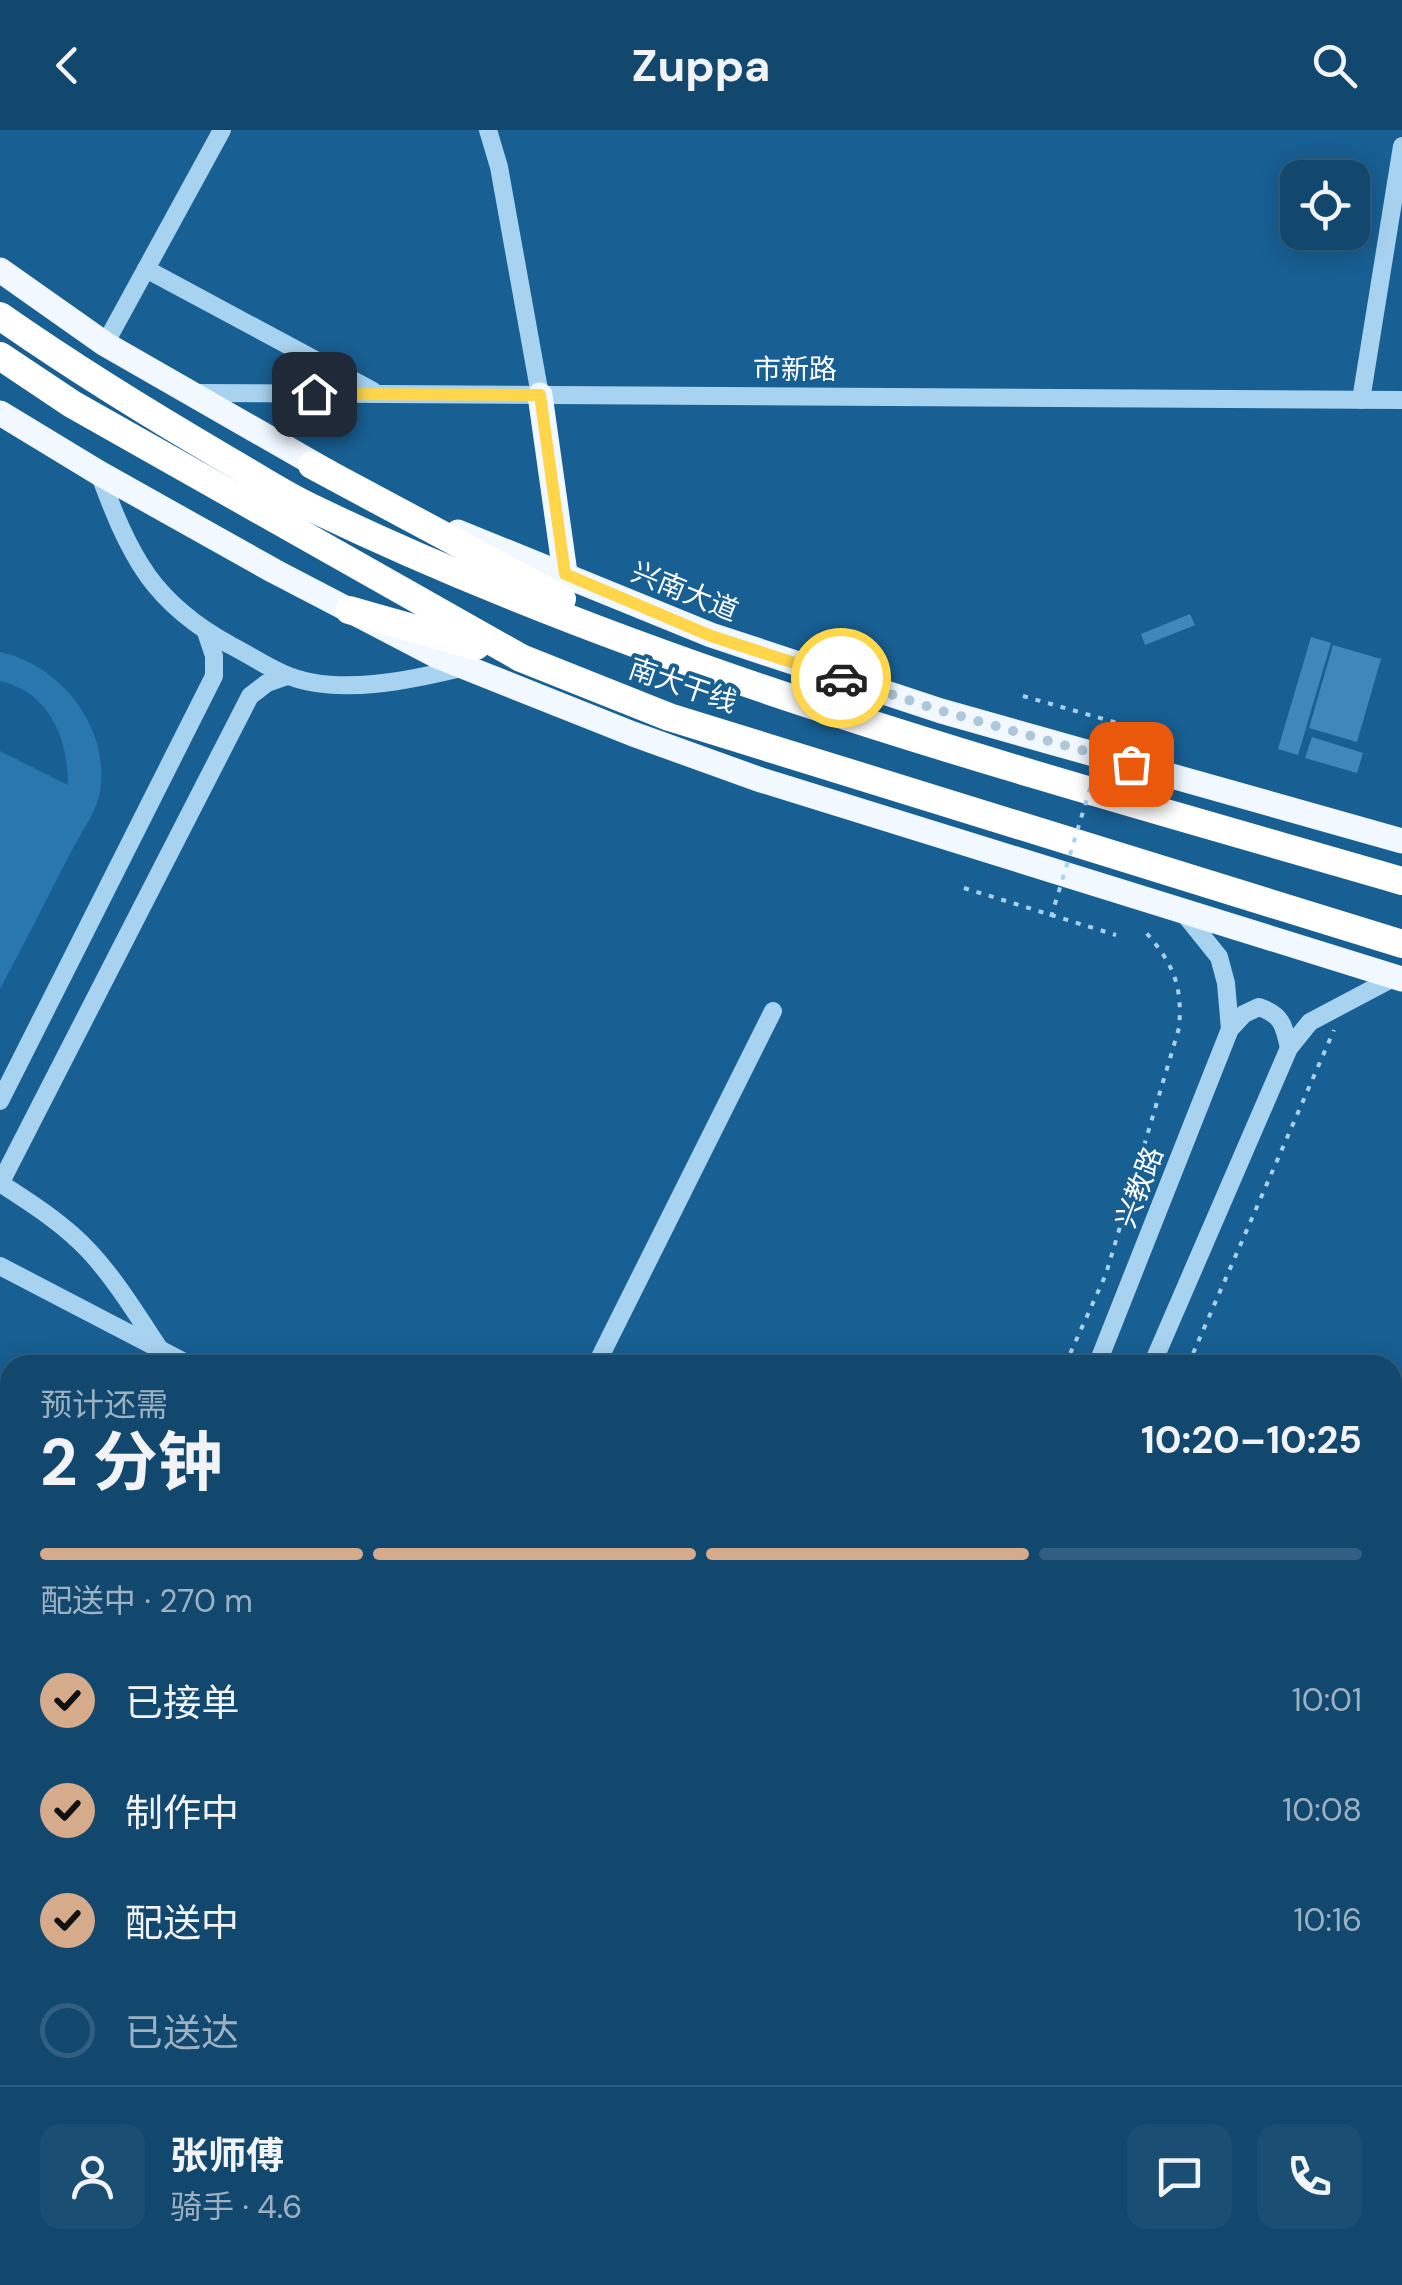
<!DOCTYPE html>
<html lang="zh">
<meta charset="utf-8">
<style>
body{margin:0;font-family:"DM Sans","Noto Sans SC",sans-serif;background:#1b4e73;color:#f1f3f6;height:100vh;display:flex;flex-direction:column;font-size:38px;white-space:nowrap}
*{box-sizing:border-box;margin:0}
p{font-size:32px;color:#9cb2c2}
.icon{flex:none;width:55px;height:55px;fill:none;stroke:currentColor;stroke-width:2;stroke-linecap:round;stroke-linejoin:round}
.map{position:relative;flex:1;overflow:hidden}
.sheet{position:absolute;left:0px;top:1225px;width:1402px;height:930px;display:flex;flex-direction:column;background:#12476e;border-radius:30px 30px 0 0;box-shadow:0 5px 25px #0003,0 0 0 2px #315f81}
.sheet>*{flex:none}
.fabs{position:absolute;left:1280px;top:30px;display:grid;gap:20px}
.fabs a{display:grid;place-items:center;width:90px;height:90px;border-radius:20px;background:#12476e;box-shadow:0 5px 25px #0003,0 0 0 2px #315f81;font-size:50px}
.pin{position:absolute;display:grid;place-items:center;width:85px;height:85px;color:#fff;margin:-42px;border-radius:20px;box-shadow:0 5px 15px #0006}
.courier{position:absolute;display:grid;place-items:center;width:100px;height:100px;margin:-50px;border:8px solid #ffd54a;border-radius:50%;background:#fff;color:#222;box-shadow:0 2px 12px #0007}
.head em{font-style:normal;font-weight:700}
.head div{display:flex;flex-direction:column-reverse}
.head{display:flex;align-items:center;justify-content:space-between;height:170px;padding:0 40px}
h1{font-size:65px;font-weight:700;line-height:75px}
.bar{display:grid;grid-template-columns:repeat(4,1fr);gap:15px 10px;align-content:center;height:120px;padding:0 40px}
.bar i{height:12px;border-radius:8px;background:#315f81}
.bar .selected{background:#d6ab8b}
.bar p{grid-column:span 4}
.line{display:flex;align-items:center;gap:25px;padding:0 40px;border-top:2px solid #315f81}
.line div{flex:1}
.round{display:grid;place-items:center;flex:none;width:105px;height:105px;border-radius:20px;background:#1b4e73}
ol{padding:0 40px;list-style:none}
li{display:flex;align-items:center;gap:30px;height:110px}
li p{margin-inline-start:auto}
li .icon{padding:10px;border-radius:50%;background:#d6ab8b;color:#111;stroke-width:4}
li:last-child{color:#9cb2c2}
li i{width:55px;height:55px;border:5px solid #315f81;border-radius:50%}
header{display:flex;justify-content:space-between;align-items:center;height:130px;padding:0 40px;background:#12476e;font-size:45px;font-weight:700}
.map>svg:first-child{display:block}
.green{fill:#2878af}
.water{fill:#44779b;stroke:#9bd0f2;stroke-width:2.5}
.building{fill:#4188ba}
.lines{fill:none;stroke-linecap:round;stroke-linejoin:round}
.path{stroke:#a8d3f0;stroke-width:4;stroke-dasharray:5 8;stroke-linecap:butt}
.minor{stroke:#a8d3f0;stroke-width:18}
.major{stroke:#f1f8ff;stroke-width:25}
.highway{stroke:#fff;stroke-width:28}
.path-bridge{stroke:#a8d3f0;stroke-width:4;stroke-dasharray:5 8;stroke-linecap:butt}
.done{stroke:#aec7d9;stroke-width:10;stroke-dasharray:0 18}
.route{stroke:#ffd54a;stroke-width:12}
.labels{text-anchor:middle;stroke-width:8;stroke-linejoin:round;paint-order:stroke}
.street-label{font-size:28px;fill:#fff;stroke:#185f93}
</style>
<header><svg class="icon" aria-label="back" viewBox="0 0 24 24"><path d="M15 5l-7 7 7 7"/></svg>Zuppa<svg class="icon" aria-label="search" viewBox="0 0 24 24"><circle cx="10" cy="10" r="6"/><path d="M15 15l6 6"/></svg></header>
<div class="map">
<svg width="1402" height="2155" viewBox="0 0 1402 2155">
<rect width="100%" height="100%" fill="#185f93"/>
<!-- green -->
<path class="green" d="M 0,522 C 62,535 113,601 99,666 C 95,685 79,705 71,722 C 47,768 24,814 0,859 L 0,621 L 68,655 C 68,609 50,562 0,551 Z"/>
<!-- water -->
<polygon class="water" points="0,1916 10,1926 10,2053 0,2044"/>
<!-- building -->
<g class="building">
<polygon points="1190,484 1195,495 1145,515 1141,504"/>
<polygon points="1311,507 1331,513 1298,625 1278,619"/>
<polygon points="1333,515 1381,529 1357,612 1309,598"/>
<polygon points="1312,607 1363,623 1357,643 1305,628"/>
<polygon points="10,1629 10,1693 0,1712 0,1648"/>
<polygon points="0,1746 10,1752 10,1811 0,1806"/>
<polygon points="399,2145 464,2145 483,2155 406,2155 409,2150"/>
</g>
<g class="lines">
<!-- path -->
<g class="path">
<polyline points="1023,566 1170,608"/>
<polyline points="964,758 1116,805"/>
<path d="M 1065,1235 L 1106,1144 L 1179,898 C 1183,853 1172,832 1143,799"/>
<polyline points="1188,1235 1334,900"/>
<polyline points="0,1855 10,1861"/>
<polyline points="0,1887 10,1898"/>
<polyline points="0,2018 10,2009"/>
<polyline points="0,2085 10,2091"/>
<polyline points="0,2118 10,2124"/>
<polyline points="40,2145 49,2155"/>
<polyline points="70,2145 88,2155"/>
<polyline points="287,2145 311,2155"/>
<polyline points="599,2155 604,2145"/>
<polyline points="732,2155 737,2145"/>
</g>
<!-- minor -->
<g class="minor">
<polyline points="488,0 499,37 540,265"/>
<polyline points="146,139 373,261"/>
<polyline points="105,214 222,0"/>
<polyline points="194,263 1402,270"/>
<polyline points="1361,270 1402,16"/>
<path d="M 99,343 C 112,378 126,415 148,446 C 169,475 199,498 230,515 C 248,524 265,536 284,544 C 336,567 412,550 465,537"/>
<polyline points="1182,781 1219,827 1226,853 1230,899"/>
<polyline points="0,971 214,546 214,526 206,502"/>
<path d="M 0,1053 C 31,1073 64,1094 89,1121 C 116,1150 137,1185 159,1218"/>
<polyline points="0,1054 250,566 267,553 287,546"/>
<polyline points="0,1136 190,1235"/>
<polyline points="596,1235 773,881"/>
<path d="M 1097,1235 L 1230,899 L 1244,884 L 1259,877 C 1282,885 1284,895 1289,918"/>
<polyline points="1152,1235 1289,918 1310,892 1395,847"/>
<polyline points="0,1530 10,1511"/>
<polyline points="1392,1851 1402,1850"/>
<polyline points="1392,2093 1402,2143"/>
<polyline points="1037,2145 1042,2155"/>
<polyline points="132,2155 137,2145"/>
<polyline points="642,2155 647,2145"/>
<polyline points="686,2155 691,2145"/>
</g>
<!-- major -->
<g class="major">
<polyline points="0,140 105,214 330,343"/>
<polyline points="540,265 565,443"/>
<polyline points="0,283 99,343 274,441 437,526 633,604 758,649 1402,849"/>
<polyline points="458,402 711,505 941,581 1402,711"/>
</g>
<!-- highway -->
<g class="highway">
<path d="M 0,186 C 73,237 149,284 226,329 C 254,345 282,364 312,378 C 659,545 1033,644 1402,751"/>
<polyline points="0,226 72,274 521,528 669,587 1402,814"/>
<polyline points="312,335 562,469"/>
<polyline points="349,480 476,516"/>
</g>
<!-- path-bridge -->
<polyline class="path-bridge" points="1051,787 1110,593"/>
</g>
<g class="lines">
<!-- done -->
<polyline class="done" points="841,548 942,581 1131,634"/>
<!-- route -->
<polyline class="route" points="314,264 540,265 565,444 711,506 841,548"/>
</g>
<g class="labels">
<!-- street labels -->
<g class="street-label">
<text x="795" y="249">市新路</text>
<text transform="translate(685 461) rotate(22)" y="10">兴南大道</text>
<text transform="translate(683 555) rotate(19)" y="10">南大干线</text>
<text transform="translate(1139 1057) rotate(-69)" y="10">兴教路</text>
</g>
</g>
</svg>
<div class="fabs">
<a><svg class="icon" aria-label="locate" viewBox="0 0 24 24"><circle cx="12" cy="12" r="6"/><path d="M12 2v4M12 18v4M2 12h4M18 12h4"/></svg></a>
</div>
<div class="pin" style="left:1131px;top:634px;background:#ea580c"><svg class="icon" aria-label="bag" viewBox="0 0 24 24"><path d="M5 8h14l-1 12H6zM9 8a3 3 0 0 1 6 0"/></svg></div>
<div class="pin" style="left:314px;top:264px;background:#1f2937"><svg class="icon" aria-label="home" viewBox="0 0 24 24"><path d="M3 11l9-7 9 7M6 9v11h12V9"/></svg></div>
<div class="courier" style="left:841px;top:548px"><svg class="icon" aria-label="car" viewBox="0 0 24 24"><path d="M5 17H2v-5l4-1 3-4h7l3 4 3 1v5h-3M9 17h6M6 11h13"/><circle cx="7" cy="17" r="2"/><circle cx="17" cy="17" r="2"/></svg></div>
<section class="sheet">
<div class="head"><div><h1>2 分钟</h1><p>预计还需</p></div><em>10:20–10:25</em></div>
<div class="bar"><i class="selected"></i><i class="selected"></i><i class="selected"></i><i></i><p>配送中 · 270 m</p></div>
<ol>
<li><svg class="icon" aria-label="check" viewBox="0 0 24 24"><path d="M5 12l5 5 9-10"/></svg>已接单<p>10:01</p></li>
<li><svg class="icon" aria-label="check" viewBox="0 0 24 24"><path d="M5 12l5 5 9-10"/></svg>制作中<p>10:08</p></li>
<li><svg class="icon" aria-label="check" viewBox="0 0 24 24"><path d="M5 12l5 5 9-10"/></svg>配送中<p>10:16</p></li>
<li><i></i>已送达</li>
</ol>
<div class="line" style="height:180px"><a class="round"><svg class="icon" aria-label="person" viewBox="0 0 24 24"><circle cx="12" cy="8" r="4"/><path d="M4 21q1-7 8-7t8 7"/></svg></a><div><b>张师傅</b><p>骑手 · 4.6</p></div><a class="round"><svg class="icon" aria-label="chat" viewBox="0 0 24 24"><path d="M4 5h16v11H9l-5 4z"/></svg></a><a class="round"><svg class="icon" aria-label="phone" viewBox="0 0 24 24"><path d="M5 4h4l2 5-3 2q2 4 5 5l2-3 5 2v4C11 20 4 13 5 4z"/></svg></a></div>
</section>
</div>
